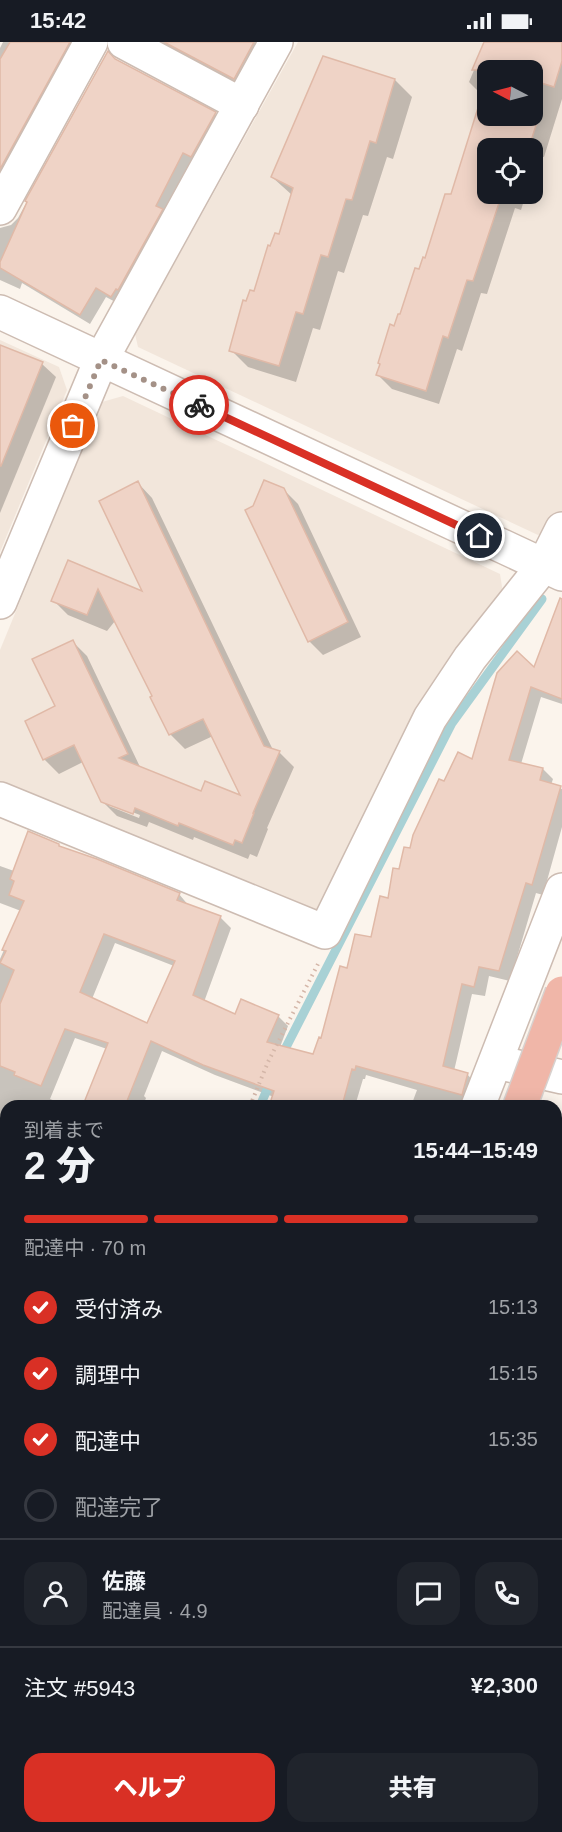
<!DOCTYPE html>
<html lang="ja">
<meta charset="utf-8">
<style>
body{margin:0;font-family:Helvetica,"Noto Sans JP",sans-serif;background:#20242c;color:#f1f3f6;height:100vh;display:flex;flex-direction:column;font-size:22px;white-space:nowrap}
*{box-sizing:border-box;margin:0}
p{font-size:20px;color:#9ea1a6}
.icon{flex:none;width:33px;height:33px;fill:none;stroke:currentColor;stroke-width:2;stroke-linecap:round;stroke-linejoin:round}
.map{position:relative;flex:1;overflow:hidden}
.details{position:absolute;left:0px;top:1058px;width:562px;height:734px;display:flex;flex-direction:column;background:#171b24;border-radius:18px 18px 0 0;box-shadow:0 3px 15px #0003}
.details>*{flex:none}
.needle{width:39px;rotate:276deg}
.fabs{position:absolute;left:477px;top:18px;display:grid;gap:12px}
.fabs a{display:grid;place-items:center;width:66px;height:66px;border-radius:12px;background:#171b24;box-shadow:0 3px 15px #0003;font-size:30px}
.pin{position:absolute;display:grid;place-items:center;width:51px;height:51px;color:#fff;margin:-26px;border:3px solid #fff;border-radius:50%;box-shadow:0 2px 6px #0007}
.courier{position:absolute;display:grid;place-items:center;width:60px;height:60px;margin:-30px;border:4px solid #d93025;border-radius:50%;background:#fff;color:#222;box-shadow:0 2px 8px #0007}
.summary em{font-style:normal;font-weight:800}
.summary div{display:flex;flex-direction:column-reverse}
.summary{display:flex;align-items:center;justify-content:space-between;height:102px;padding:0 24px}
h1{font-size:39px;font-weight:800;line-height:45px}
.bar{display:grid;grid-template-columns:repeat(4,1fr);gap:9px 6px;align-content:center;height:72px;padding:0 24px}
.bar i{height:8px;border-radius:4px;background:#363941}
.bar .current{background:#d93025}
.bar p{grid-column:span 4}
.line{display:flex;align-items:center;gap:15px;padding:0 24px;border-top:2px solid #363941}
.line div{flex:1}
.round{display:grid;place-items:center;flex:none;width:63px;height:63px;border-radius:18px;background:#20242c}
ol{padding:0 24px;list-style:none}
li{display:flex;align-items:center;gap:18px;height:66px}
li p{margin-inline-start:auto}
li .icon{padding:6px;border-radius:50%;background:#d93025;color:#fff;stroke-width:4}
li:last-child{color:#9ea1a6}
li i{width:33px;height:33px;border:3px solid #363941;border-radius:50%}
.cta{display:flex;gap:12px;margin-top:auto;padding:12px 24px}
.cta a{flex:1;height:69px;border-radius:18px;background:#d93025;color:#fff;font-size:24px;font-weight:800;line-height:69px;text-align:center}
.cta a+a{background:#20242c;color:#f1f3f6}
.status{display:flex;justify-content:space-between;align-items:center;height:42px;padding:0 30px;background:#171b24;direction:ltr}
.status svg{height:16px;fill:currentColor}
.map>svg:first-child{display:block}
.residential{fill:#f2e6db;fill-rule:evenodd}
.shadow{fill:#0003;fill-rule:evenodd}
.lines{fill:none;stroke-linecap:round;stroke-linejoin:round}
.stream{stroke:#a8d1d5;stroke-width:9}
.building{fill:#efd3c6;stroke:#e0b9a7;stroke-width:1.5;fill-rule:evenodd}
.minor-casing{stroke:#cdbcb2;stroke-width:36}
.highway-casing{stroke:#d8d1ce;stroke-width:36}
.path{stroke:#d4b6a8;stroke-width:4;stroke-dasharray:1.5 4.5;stroke-linecap:butt}
.minor{stroke:#fff;stroke-width:33}
.highway{stroke:#f0b6a8;stroke-width:33}
.highway-bridge-casing{stroke:#d8d1ce;stroke-width:36;stroke-linecap:butt}
.highway-bridge{stroke:#f0b6a8;stroke-width:33}
.done{stroke:#a49187;stroke-width:6;stroke-dasharray:0 10.8}
.route{stroke:#d93025;stroke-width:8}
</style>
<div class="status"><b>15:42</b><svg viewBox="0 0 49 12"><path d="M0 12V9h3v3zM5 12V6h3v6zM10 12V3h3v9zM15 12V0h3v12zM26 1h20v11H26zM47 4h2v5h-2z"/></svg></div>
<div class="map">
<svg width="562" height="1790" viewBox="0 0 562 1790">
<rect width="100%" height="100%" fill="#fbf4ec"/>
<!-- residential -->
<g class="residential">
<path d="M 298,0 L 562,0 L 562,469 L 553,489 L 538,493 L 138,305 L 135,292 ZM 488,28 L 532,28 L 532,74 L 488,74 ZM 488,106 L 532,106 L 532,152 L 488,152 Z"/>
<polygon points="0,298 59,325 67,348 0,510"/>
<polygon points="123,354 500,532 503,551 322,869 309,874 0,743 0,608 102,360"/>
</g>
<!-- shadow -->
<g class="shadow">
<polygon points="3,0 86,0 0,154 0,6"/>
<polygon points="158,0 268,0 244,46"/>
<path d="M 486,0 L 562,0 L 562,57 L 544,115 L 538,114 L 532,132 L 532,106 L 488,106 L 488,152 L 526,152 L 521,168 L 515,166 L 487,252 L 481,251 L 462,309 L 457,307 L 439,362 L 392,347 L 378,333 L 395,285 L 450,163 L 483,54 L 469,40 ZM 488,28 L 532,28 L 532,74 L 488,74 Z"/>
<polygon points="108,11 115,18 215,72 224,81 121,263 106,255 90,282 22,241 20,247 0,238 0,186 11,183 18,176"/>
<polygon points="324,16 395,38 412,55 393,117 387,115 368,174 363,173 344,231 338,229 320,288 313,286 296,340 248,325 231,308 247,261 255,250 271,206 280,194 292,153 272,135"/>
<polygon points="5,306 42,322 56,335 0,471 0,319"/>
<path d="M 138,441 L 152,456 L 273,708 L 279,710 L 294,725 L 267,786 L 268,787 L 257,815 L 250,812 L 248,817 L 194,795 L 193,798 L 149,780 L 147,785 L 117,774 L 102,759 L 83,720 L 59,732 L 44,717 L 72,599 L 87,614 L 141,727 L 202,751 L 243,756 L 213,694 L 185,707 L 170,692 L 154,655 L 115,579 L 107,589 L 68,573 L 53,558 L 69,520 L 145,552 ZM 109,761 L 140,773 L 139,776 L 109,764 Z"/>
<polygon points="283,447 298,462 361,595 323,613 309,599"/>
<path d="M 562,569 L 562,662 L 541,655 L 521,722 L 543,727 L 553,737 L 551,743 L 562,747 L 562,785 L 543,853 L 536,851 L 510,939 L 489,934 L 485,954 L 472,952 L 454,1029 L 467,1032 L 477,1043 L 471,1064 L 411,1064 L 417,1048 L 366,1033 L 365,1037 L 363,1037 L 355,1064 L 270,1064 L 274,1055 L 215,1033 L 162,1009 L 144,1054 L 146,1056 L 143,1064 L 84,1064 L 107,1007 L 75,996 L 50,1057 L 68,1064 L 6,1064 L 6,1238 L 3,1245 L 0,1243 L 0,917 L 21,869 L 0,861 L 0,824 L 14,829 L 59,803 L 62,807 L 179,852 L 189,864 L 221,876 L 231,886 L 204,960 L 236,974 L 278,974 L 288,984 L 280,1005 L 314,1014 L 349,927 L 372,897 L 390,858 L 400,828 L 445,741 L 473,719 L 534,628 ZM 115,901 L 174,924 L 147,983 L 92,957 Z"/>
<polygon points="0,1322 6,1328 2,1336 6,1338 6,1405 0,1402"/>
<polygon points="562,1351 562,1457 556,1454 556,1360"/>
<polygon points="0,1453 6,1456 6,1597 0,1604"/>
<polygon points="556,1609 562,1611 562,1781 557,1781"/>
<polygon points="6,1636 6,1785 128,1785 127,1788 129,1790 0,1790 0,1637"/>
<polygon points="386,1785 507,1785 505,1790 384,1790"/>
</g>
<g class="lines">
<!-- stream -->
<g class="stream">
<polyline points="281,1015 452,681 542,557"/>
<polyline points="260,1064 272,1036"/>
<polyline points="0,1270 6,1274"/>
<polyline points="556,1464 562,1463"/>
<polyline points="556,1601 562,1604"/>
</g>
</g>
<!-- building -->
<g class="building">
<polygon points="10,0 70,0 0,127 0,17"/>
<polygon points="164,0 254,0 234,37"/>
<polygon points="484,0 562,0 562,19 554,45 532,38 532,28 472,28"/>
<polygon points="108,9 115,17 216,70 191,115 183,111 156,164 163,167 118,248 116,247 111,255 96,246 80,273 0,226 0,220 27,160 25,159"/>
<polygon points="323,14 395,37 376,101 370,99 352,158 346,157 328,215 321,213 303,272 296,270 279,324 229,309 243,258 246,259 250,248 254,249 268,203 270,204 275,191 279,192 293,146 271,135"/>
<polygon points="482,53 488,54 488,74 539,74 530,102 524,101 522,106 488,106 488,152 502,152 473,239 467,238 448,296 443,294 426,349 376,333 380,322 378,321 390,282 394,284 398,272 400,272 415,226 419,227 423,215 425,216 445,152 451,152"/>
<polygon points="0,303 43,320 1,424 0,424"/>
<polygon points="264,438 284,446 348,580 308,600 245,468 253,464"/>
<polygon points="138,439 264,704 280,709 253,771 254,771 242,801 235,798 233,803 179,781 178,784 135,766 133,772 101,760 74,703 43,718 25,679 55,664 32,617 73,598 128,712 119,716 201,749 205,739 240,753 203,677 169,693 150,655 152,654 98,547 87,573 51,559 68,518 142,549 99,459"/>
<path d="M 560,556 L 562,557 L 562,657 L 531,645 L 509,718 L 543,726 L 540,738 L 561,744 L 532,843 L 526,841 L 499,929 L 479,925 L 474,945 L 462,942 L 443,1024 L 468,1031 L 462,1053 L 356,1024 L 355,1028 L 352,1027 L 342,1064 L 269,1064 L 274,1049 L 203,1023 L 151,999 L 125,1064 L 98,1064 L 85,1058 L 108,1001 L 65,987 L 41,1044 L 14,1033 L 15,1030 L 0,1024 L 0,962 L 14,928 L 0,921 L 6,909 L 2,908 L 24,859 L 9,853 L 14,839 L 10,837 L 28,789 L 59,802 L 59,804 L 97,817 L 180,851 L 177,858 L 221,874 L 193,953 L 235,972 L 241,957 L 279,973 L 267,1000 L 313,1012 L 319,995 L 321,996 L 340,924 L 347,926 L 355,892 L 371,895 L 380,854 L 388,856 L 393,826 L 399,827 L 404,805 L 410,806 L 413,793 L 439,737 L 444,739 L 458,710 L 472,717 L 497,631 L 517,609 L 534,625 ZM 104,892 L 175,919 L 147,981 L 80,950 Z"/>
</g>
<g class="lines">
<!-- minor casing -->
<g class="minor-casing">
<g id="minor">
<polyline points="124,0 242,63"/>
<polyline points="0,166 91,0"/>
<polyline points="0,270 562,532"/>
<polyline points="0,560 101,318 276,0"/>
<polyline points="0,757 325,890 430,676 470,616 544,523 562,487"/>
<polyline points="505,1022 562,1035"/>
<polyline points="478,1064 562,848"/>
<polyline points="556,1248 562,1233"/>
<polyline points="0,1297 6,1301"/>
<polyline points="0,1617 6,1603"/>
<polyline points="547,1785 560,1790"/>
<polyline points="216,1790 218,1785"/>
<polyline points="364,1790 365,1785"/>
</g>
</g>
<!-- highway casing -->
<g class="highway-casing">
<g id="highway">
<polyline points="556,1121 562,1107"/>
<polyline points="261,1790 262,1785"/>
<polyline points="321,1790 323,1785"/>
</g>
</g>
<!-- path -->
<polyline class="path" points="250,1064 268,1020 320,918"/>
<!-- minor -->
<use href="#minor" class="minor"/>
<!-- highway -->
<use href="#highway" class="highway"/>
<!-- highway-bridge casing -->
<g class="highway-bridge-casing">
<polyline id="highway-bridge" points="520,1064 562,951"/>
</g>
<!-- highway-bridge -->
<use href="#highway-bridge" class="highway-bridge"/>
</g>
<g class="lines">
<!-- done -->
<polyline class="done" points="73,384 101,318 199,363"/>
<!-- route -->
<polyline class="route" points="199,363 480,494"/>
</g>
</svg>
<div class="fabs">
<a><svg class="needle" viewBox="-14 -14 28 28"><path d="M0-13l5 13h-10z" fill="#e53935"/><path d="M0 13l5-13h-10z" fill="#9ea1a6"/></svg></a>
<a><svg class="icon" aria-label="locate" viewBox="0 0 24 24"><circle cx="12" cy="12" r="6"/><path d="M12 2v4M12 18v4M2 12h4M18 12h4"/></svg></a>
</div>
<div class="pin" style="left:73px;top:384px;background:#ea580c"><svg class="icon" aria-label="bag" viewBox="0 0 24 24"><path d="M5 8h14l-1 12H6zM9 8a3 3 0 0 1 6 0"/></svg></div>
<div class="pin" style="left:480px;top:494px;background:#1f2937"><svg class="icon" aria-label="home" viewBox="0 0 24 24"><path d="M3 11l9-7 9 7M6 9v11h12V9"/></svg></div>
<div class="courier" style="left:199px;top:363px"><svg class="icon" aria-label="bike" viewBox="0 0 24 24"><circle cx="6" cy="16" r="4"/><circle cx="18" cy="16" r="4"/><path d="M6 16l4-8h5l3 8M10 8l3 8H6M13 5h3"/></svg></div>
<section class="details">
<div class="summary"><div><h1>2 分</h1><p>到着まで</p></div><em>15:44–15:49</em></div>
<div class="bar"><i class="current"></i><i class="current"></i><i class="current"></i><i></i><p>配達中 · 70 m</p></div>
<ol>
<li><svg class="icon" aria-label="check" viewBox="0 0 24 24"><path d="M5 12l5 5 9-10"/></svg>受付済み<p>15:13</p></li>
<li><svg class="icon" aria-label="check" viewBox="0 0 24 24"><path d="M5 12l5 5 9-10"/></svg>調理中<p>15:15</p></li>
<li><svg class="icon" aria-label="check" viewBox="0 0 24 24"><path d="M5 12l5 5 9-10"/></svg>配達中<p>15:35</p></li>
<li><i></i>配達完了</li>
</ol>
<div class="line" style="height:108px"><a class="round"><svg class="icon" aria-label="person" viewBox="0 0 24 24"><circle cx="12" cy="8" r="4"/><path d="M4 21q1-7 8-7t8 7"/></svg></a><div><b>佐藤</b><p>配達員 · 4.9</p></div><a class="round"><svg class="icon" aria-label="chat" viewBox="0 0 24 24"><path d="M4 5h16v11H9l-5 4z"/></svg></a><a class="round"><svg class="icon" aria-label="phone" viewBox="0 0 24 24"><path d="M5 4h4l2 5-3 2q2 4 5 5l2-3 5 2v4C11 20 4 13 5 4z"/></svg></a></div>
<div class="line" style="height:78px"><div>注文 #5943</div><b>¥2,300</b></div>
<div class="cta"><a>ヘルプ</a><a>共有</a></div>
</section>
</div>
